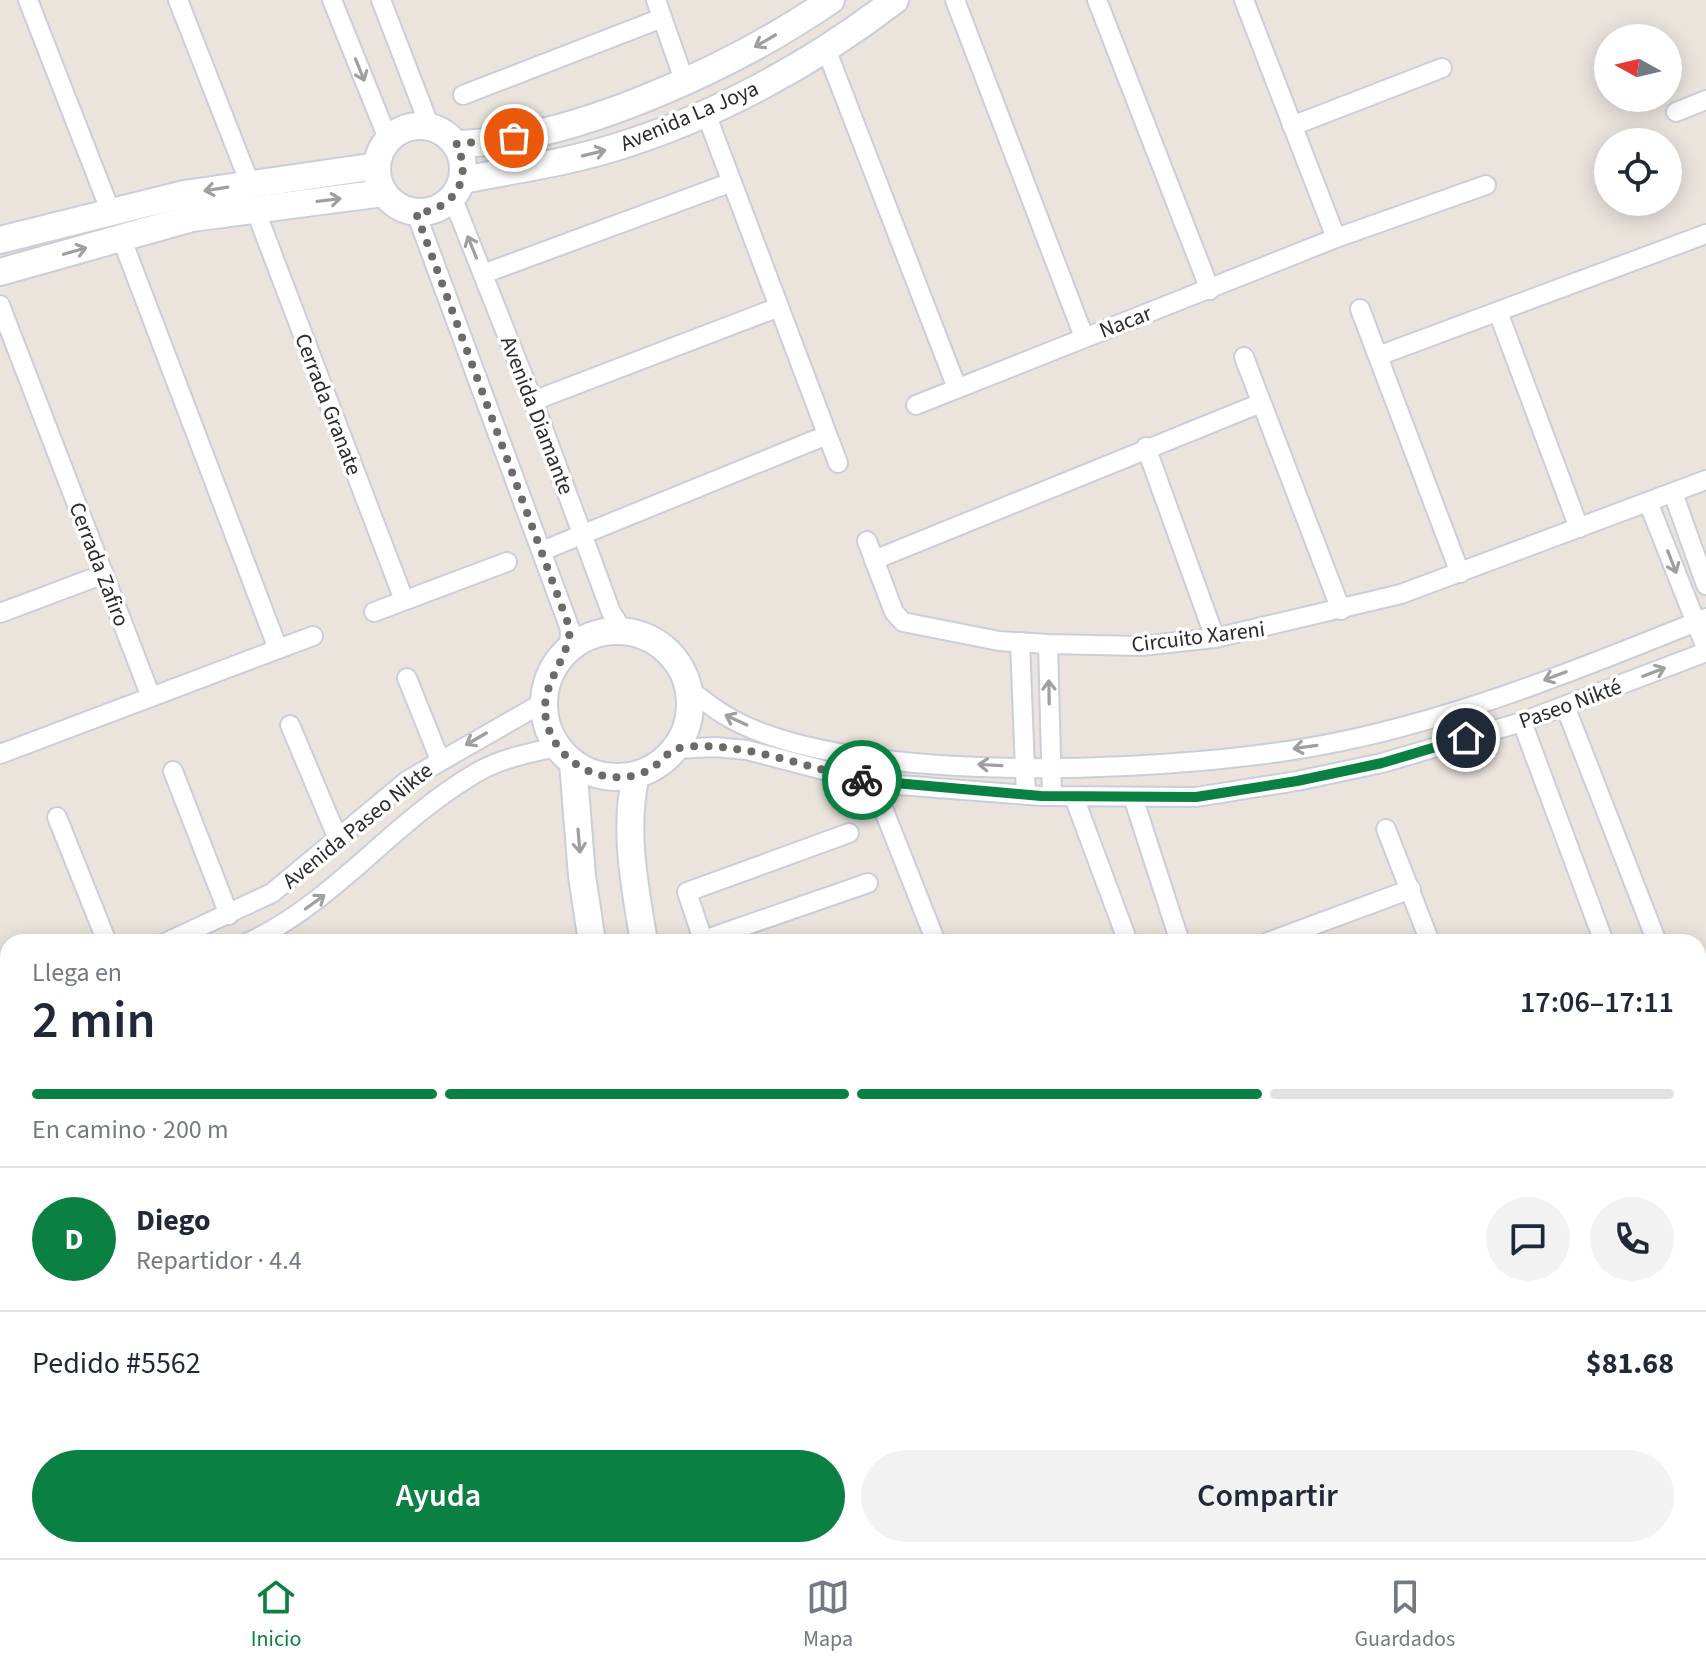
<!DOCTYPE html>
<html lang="es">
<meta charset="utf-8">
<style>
body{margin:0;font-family:"Source Sans 3",sans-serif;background:#f2f2f3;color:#1f2937;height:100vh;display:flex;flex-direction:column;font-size:30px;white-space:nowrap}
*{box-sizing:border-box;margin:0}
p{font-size:26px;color:#747a83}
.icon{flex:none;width:44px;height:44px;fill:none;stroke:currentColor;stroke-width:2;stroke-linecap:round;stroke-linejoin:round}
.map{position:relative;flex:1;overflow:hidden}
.side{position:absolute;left:0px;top:934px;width:1706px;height:624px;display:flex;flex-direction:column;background:#fff;border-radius:24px 24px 0 0;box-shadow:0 4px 20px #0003}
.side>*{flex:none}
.needle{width:52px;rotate:278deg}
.buttons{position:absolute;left:1594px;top:24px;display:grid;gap:16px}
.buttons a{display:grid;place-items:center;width:88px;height:88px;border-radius:50%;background:#fff;box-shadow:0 4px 20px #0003;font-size:40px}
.pin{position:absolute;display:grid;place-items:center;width:68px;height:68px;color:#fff;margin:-34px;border:4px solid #fff;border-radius:50%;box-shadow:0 2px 8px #0007}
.courier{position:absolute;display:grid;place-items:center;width:80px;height:80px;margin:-40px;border:6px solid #0b8043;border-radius:50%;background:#fff;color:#222;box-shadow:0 2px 10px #0007}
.overview em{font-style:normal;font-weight:600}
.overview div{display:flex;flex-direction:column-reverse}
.overview{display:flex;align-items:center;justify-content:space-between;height:136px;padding:0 32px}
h1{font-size:52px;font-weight:600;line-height:60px}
.bar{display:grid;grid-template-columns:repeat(4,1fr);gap:12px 8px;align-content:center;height:96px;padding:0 32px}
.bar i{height:10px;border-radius:6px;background:#e0e1e3}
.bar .current{background:#0b8043}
.bar p{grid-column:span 4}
.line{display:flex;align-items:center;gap:20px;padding:0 32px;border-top:2px solid #e0e1e3}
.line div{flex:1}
.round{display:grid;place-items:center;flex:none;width:84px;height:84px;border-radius:42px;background:#f2f2f3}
.action{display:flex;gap:16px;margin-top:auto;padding:16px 32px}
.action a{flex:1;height:92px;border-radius:48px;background:#0b8043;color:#fff;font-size:32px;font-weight:600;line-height:92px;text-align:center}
.action a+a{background:#f2f2f3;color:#1f2937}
.tab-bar{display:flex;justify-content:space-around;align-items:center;height:112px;border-top:2px solid #e0e1e3;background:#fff;font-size:22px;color:#747a83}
.tab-bar a{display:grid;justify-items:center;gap:4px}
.tab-bar .current{color:#0b8043}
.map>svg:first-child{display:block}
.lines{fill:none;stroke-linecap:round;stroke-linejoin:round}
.street-casing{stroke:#cbceda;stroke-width:22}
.secondary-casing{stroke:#cbceda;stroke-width:30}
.street{stroke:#fff;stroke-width:18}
.secondary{stroke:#fff;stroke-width:26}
.oneway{stroke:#9f9f9f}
.done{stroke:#6d6b69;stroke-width:8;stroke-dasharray:0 14.4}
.route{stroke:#0b8043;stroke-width:10}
.labels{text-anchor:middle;stroke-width:7;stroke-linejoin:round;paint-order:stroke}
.street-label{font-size:22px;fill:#2a2a2a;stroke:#fff}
</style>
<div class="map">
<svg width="1706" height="1558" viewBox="0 0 1706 1558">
<rect width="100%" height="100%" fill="#eae4dd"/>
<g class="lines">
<!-- street casing -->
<g class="street-casing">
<g id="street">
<polyline points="28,0 110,210"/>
<polyline points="178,0 250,184"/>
<polyline points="332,0 388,139"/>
<polyline points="381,0 430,127"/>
<polyline points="656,0 684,80"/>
<polyline points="955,0 1084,337"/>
<polyline points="1097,0 1210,290"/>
<polyline points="1244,0 1336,238"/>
<polyline points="826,49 957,388"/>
<polyline points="463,95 662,18"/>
<polyline points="705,111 838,463"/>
<polyline points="1676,112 1706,100"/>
<polyline points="1292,126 1442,68"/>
<polyline points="453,199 533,401 611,612 623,631"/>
<polyline points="255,209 404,600"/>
<polyline points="416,213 570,629 569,650"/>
<polyline points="121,237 278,649"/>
<polyline points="483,274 732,182"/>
<polyline points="0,305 151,697"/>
<polyline points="1360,309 1460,573"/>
<polyline points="1498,312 1579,528"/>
<polyline points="1378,356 1706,234"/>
<polyline points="1244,357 1341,610"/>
<polyline points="533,401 779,307"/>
<polyline points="916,405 1336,238 1486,185"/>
<polyline points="1146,447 1215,638"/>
<polyline points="1673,493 1706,585"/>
<polyline points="1648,502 1706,648"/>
<polyline points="867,541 894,612 903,622 999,641 1048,644 1141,646 1215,638 1401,594 1706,480"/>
<polyline points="542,551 827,435"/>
<polyline points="874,560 1261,403"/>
<polyline points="374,612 507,562"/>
<polyline points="0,613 104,574"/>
<polyline points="1020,642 1026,795"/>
<polyline points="1048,644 1052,796"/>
<polyline points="407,678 440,760"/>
<path d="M 688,689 C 701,698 714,709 728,717 C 854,790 1196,772 1338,742 C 1465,716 1587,666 1706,618"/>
<polyline points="1565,706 1657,942"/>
<polyline points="1522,722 1604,942"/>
<polyline points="290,725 338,839"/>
<polyline points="675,749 715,747 747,750 873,783 1041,796 1196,797 1297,781 1382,763 1522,722 1706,652"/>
<polyline points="0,754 313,636"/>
<polyline points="173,771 229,915"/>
<polyline points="873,783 936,942"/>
<polyline points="1074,797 1128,942"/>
<polyline points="1133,797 1180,942"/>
<polyline points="57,817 107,942"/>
<polyline points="1386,829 1430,942"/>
<polyline points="703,940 687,892 849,833"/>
<polyline points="167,942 272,893 408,780 544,702"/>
<path d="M 249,942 C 334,902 391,824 471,776 C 497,759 528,753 558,747"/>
<polyline points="698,942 868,883"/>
<polyline points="1268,942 1411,889"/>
<polyline points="0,1008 8,1005"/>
<polyline points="1700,1032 1706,1049"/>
<polyline points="0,1046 8,1043"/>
<polyline points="1698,1190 1706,1211"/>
<polyline points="1698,1354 1706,1351"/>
<polyline points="1698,1395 1706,1392"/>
<polyline points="1698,1519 1706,1517"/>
<polyline points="1560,1550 1563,1558"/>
<polyline points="1156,1558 1177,1550"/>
<polyline points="1265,1558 1286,1550"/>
<polyline points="1595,1558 1616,1550"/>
<polyline points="1689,1558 1706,1552"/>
</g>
</g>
<!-- secondary casing -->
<g class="secondary-casing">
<g id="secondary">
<circle cx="420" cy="169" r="43"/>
<path d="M 456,144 C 573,142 735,66 831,0"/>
<path d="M 463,180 C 513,170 564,163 613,148 C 713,118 812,64 895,0"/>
<polyline points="0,240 184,194 377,166"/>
<polyline points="0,272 192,218 383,193"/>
<circle cx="617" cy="704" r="73"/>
<polyline points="573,763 582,876 592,942"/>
<path d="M 636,775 C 623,830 635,887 644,942"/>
<polyline points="833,1550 838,1558"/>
<polyline points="896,1550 902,1558"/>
</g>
</g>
<!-- street -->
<use href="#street" class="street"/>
<!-- secondary -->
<use href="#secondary" class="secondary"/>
</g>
<!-- one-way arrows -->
<defs><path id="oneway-shaft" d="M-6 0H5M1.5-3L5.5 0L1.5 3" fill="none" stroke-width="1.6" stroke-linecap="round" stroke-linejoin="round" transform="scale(2)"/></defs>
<g class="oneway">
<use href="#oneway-shaft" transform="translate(765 41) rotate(150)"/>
<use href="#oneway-shaft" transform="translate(360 70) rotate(68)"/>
<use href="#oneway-shaft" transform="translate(594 153) rotate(-14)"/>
<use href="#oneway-shaft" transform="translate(216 189) rotate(171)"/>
<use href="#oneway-shaft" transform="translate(329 200) rotate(-7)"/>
<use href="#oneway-shaft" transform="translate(472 247) rotate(-112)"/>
<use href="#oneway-shaft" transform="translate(75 251) rotate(-16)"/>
<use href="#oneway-shaft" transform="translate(1672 562) rotate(69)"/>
<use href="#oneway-shaft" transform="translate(1654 672) rotate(-21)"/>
<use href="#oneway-shaft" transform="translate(1555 676) rotate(159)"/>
<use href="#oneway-shaft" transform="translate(1049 692) rotate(-91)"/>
<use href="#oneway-shaft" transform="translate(736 720) rotate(-155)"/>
<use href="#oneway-shaft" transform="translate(476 739) rotate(150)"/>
<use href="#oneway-shaft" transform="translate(1305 747) rotate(172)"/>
<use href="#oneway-shaft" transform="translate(990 765) rotate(-177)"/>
<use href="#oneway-shaft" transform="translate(579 841) rotate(85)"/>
<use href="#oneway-shaft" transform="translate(315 902) rotate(-36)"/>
</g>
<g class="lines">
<!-- done -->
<path class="done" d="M 514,138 L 456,144 C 474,178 454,210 416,213 L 570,629 C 568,664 535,687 548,727 C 561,767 608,789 647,771 C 658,766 666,753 676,749 C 687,745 707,746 719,747 C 767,751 815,769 862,780"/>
<!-- route -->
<polyline class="route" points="862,780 1041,796 1196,797 1297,781 1382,763 1466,738"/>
</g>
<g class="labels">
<!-- street labels -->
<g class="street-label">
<text transform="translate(689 115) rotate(-23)" y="8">Avenida La Joya</text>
<text transform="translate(1125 321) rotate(-21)" y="8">Nacar</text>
<text transform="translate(329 404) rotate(69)" y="8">Cerrada Granate</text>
<text transform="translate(538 415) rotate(69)" y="8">Avenida Diamante</text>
<text transform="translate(100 564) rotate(69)" y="8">Cerrada Zafiro</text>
<text transform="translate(1198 636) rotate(-7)" y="8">Circuito Xareni</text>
<text transform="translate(1570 703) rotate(-20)" y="8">Paseo Nikté</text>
<text transform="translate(357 825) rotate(-39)" y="8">Avenida Paseo Nikte</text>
</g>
</g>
</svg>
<div class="buttons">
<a><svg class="needle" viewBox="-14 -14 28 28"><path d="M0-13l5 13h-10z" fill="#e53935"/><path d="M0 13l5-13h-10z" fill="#747a83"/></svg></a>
<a><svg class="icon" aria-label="locate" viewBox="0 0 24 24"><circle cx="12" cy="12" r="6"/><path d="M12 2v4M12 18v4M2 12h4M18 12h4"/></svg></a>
</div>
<div class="pin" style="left:514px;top:138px;background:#ea580c"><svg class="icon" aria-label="bag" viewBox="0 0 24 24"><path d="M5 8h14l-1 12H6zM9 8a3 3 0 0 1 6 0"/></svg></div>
<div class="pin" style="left:1466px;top:738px;background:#1f2937"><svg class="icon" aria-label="home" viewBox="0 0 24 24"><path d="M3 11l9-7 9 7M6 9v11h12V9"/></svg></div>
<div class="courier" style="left:862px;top:780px"><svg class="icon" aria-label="bike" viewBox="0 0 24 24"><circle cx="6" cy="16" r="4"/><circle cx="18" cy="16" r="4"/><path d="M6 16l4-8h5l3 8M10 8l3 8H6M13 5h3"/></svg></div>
<section class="side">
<div class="overview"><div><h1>2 min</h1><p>Llega en</p></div><em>17:06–17:11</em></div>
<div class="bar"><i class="current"></i><i class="current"></i><i class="current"></i><i></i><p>En camino · 200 m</p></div>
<div class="line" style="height:144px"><b class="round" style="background:#0b8043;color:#fff">D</b><div><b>Diego</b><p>Repartidor · 4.4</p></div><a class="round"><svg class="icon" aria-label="chat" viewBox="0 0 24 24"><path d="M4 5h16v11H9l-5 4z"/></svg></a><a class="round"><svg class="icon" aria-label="phone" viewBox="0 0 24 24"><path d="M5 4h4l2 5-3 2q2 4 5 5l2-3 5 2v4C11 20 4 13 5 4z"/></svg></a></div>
<div class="line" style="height:104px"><div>Pedido #5562</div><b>$81.68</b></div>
<div class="action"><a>Ayuda</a><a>Compartir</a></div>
</section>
</div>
<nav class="tab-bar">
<a class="current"><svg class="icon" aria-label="home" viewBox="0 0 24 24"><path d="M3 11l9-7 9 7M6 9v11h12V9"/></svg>Inicio</a>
<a><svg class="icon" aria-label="map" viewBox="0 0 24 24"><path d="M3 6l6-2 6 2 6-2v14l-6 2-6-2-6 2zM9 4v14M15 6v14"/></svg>Mapa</a>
<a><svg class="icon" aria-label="saved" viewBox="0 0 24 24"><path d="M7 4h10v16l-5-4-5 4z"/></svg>Guardados</a>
</nav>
